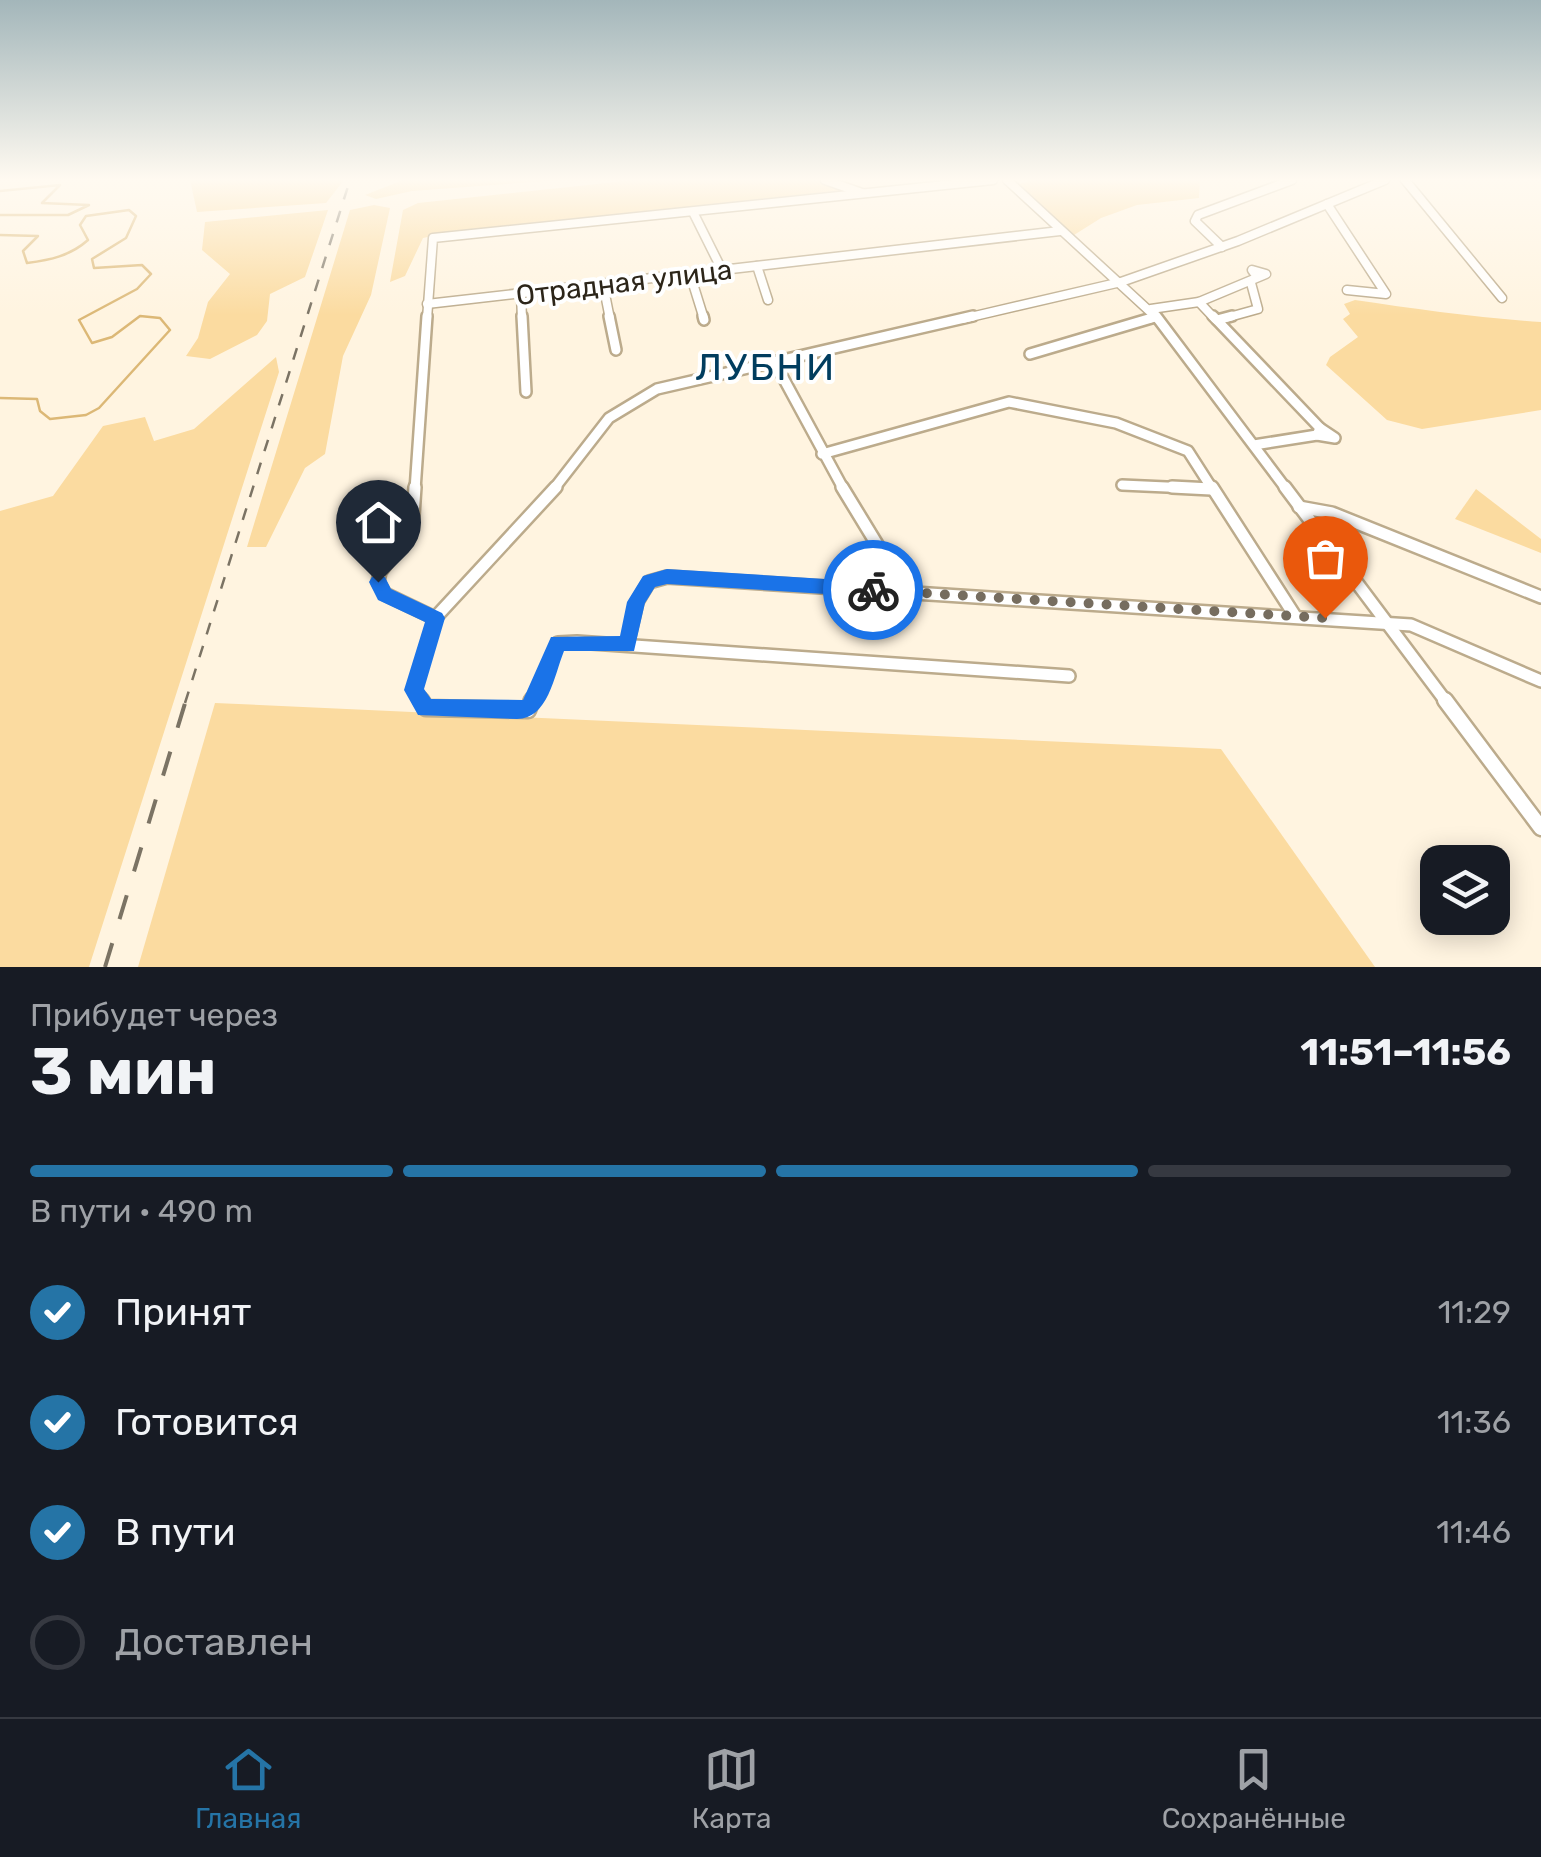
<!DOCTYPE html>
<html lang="ru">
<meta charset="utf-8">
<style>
body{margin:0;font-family:Rubik,sans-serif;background:#242831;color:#f1f3f6;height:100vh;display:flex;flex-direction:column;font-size:38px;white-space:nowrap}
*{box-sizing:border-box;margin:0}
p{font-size:32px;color:#9ea1a6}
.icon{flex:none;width:55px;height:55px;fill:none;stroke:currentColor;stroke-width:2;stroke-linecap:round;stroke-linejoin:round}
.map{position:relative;height:967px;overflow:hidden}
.side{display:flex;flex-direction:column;background:#171b24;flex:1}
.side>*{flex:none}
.buttons{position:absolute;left:1420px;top:845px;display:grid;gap:20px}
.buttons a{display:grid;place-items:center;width:90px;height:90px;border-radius:20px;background:#171b24;box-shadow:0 5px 25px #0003;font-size:50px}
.pin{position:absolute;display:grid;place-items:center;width:85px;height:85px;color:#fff;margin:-102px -42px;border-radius:50% 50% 50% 0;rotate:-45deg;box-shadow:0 0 10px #0007}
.pin .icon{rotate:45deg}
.courier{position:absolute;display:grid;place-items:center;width:100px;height:100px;margin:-50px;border:8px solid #1a73e8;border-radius:50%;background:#fff;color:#222;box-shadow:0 2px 12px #0007}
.summary em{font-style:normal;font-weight:700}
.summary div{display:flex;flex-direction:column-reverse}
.summary{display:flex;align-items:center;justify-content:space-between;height:170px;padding:0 30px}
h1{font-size:65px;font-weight:700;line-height:75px}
.bar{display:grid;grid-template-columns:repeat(4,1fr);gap:15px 10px;align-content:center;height:120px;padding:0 30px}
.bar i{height:12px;border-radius:8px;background:#363941}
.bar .active{background:#2574a6}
.bar p{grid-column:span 4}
ol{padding:0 30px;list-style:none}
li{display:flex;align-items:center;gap:30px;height:110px}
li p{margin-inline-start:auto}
li .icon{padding:10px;border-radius:50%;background:#2574a6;color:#fff;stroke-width:4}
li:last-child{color:#9ea1a6}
li i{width:55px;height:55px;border:5px solid #363941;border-radius:50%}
.tab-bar{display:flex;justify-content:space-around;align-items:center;height:140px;border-top:2px solid #363941;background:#171b24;font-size:28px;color:#9ea1a6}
.tab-bar a{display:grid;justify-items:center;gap:5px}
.tab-bar .active{color:#2574a6}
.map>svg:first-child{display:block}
.green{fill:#fbdba0}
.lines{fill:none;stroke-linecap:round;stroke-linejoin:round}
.stream{stroke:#dcb876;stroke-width:2.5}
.minor-far3-casing{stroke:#bcab8c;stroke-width:11}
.minor-far2-casing{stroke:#bcab8c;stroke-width:14}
.minor-far1-casing{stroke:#bcab8c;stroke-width:16}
.minor-casing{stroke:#bcab8c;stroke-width:19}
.minor-far3{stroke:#fff;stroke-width:8}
.minor-far2{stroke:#fff;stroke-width:9}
.minor-far1{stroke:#fff;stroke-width:11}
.minor{stroke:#fff;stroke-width:14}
.rail-far1{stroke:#7b7364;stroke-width:2.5;stroke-dasharray:12 12;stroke-linecap:butt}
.rail{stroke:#7b7364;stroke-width:4;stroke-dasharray:25 25;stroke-linecap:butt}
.route{fill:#1a73e8}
.done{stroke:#766d5f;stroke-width:10;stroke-dasharray:0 18}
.labels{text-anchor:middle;stroke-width:8;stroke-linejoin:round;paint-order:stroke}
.far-street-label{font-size:28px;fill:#2c2519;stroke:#fff}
.quarter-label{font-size:38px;letter-spacing:2.5px;fill:#013d5e;stroke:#fff}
</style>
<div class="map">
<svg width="1541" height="967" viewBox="0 0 1541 967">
<rect width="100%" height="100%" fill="#fff4e0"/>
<!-- green -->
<g class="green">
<polygon points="190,180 344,180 326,203 197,212"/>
<polygon points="403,180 560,180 412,191 376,199 365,195"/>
<polygon points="634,180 814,180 844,190 442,234 423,238 405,276 390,282 403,210 418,203"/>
<polygon points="1034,180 1200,180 1199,198 1137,205 1101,218 1074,235 1007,187"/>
<polygon points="374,205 390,208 371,295 343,356 325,454 305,468 266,547 247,547 350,210"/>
<polygon points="328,210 305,277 270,294 267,321 257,335 210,359 186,356 198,338 208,302 230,274 202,250 205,222"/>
<path d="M 1355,300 C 1416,309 1479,318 1541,322 L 1541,410 L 1422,429 L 1387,420 L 1326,365 L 1330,357 L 1358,337 L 1343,319 L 1350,314 L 1344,304 Z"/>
<polygon points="276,357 279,372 89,967 0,967 0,511 53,496 103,426 145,417 154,441 194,429"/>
<polygon points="1476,489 1541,539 1541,553 1455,519"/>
<polygon points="215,703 1221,749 1375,967 138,967"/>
</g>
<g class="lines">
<!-- stream -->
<g class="stream">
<polyline points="0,191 60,185 42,203 89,205 68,215 0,215"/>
<path d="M 0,235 L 38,236 L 23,251 L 27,263 C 50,260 70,256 88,240 L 80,225 L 86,216 L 129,210 L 136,216 L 126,238 L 92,259 L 94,268 L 142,265 L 151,274 L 137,289 L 79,320 L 92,343 L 112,337 L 140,316 L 160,318 L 170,330 L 99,408 L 86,415 L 50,419 L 40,411 L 37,399 L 0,398"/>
</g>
<!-- minor-far3 casing -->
<g class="minor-far3-casing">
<g id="minor-far3">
<polyline points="825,180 862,193"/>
<polyline points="1007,180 1158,319"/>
<polyline points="1405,180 1502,298"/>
<polyline points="1327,204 1386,294 1347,290"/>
<polyline points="693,212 722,270"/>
<polyline points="1222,247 1195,221 1198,215 1292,180"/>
<polyline points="757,266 768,300"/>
<polyline points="690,274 704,319"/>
<polyline points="603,284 610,319"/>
<polyline points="521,294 522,319"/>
<polyline points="1199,302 1215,319"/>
<polyline points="427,304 1060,231"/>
<polyline points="1151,309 1199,302 1266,274 1252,270 1257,277"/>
<polyline points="427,319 433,238 993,180"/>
<polyline points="962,319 1121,282 1238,241 1385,180"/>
<polyline points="1149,319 1155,317"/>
<polyline points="1222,319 1258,309 1251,283"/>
</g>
</g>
<!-- minor-far2 casing -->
<g class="minor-far2-casing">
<g id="minor-far2">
<polyline points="522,316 526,392"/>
<polyline points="609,316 616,350"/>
<polyline points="703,316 704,320"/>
<polyline points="1156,316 1287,490"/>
<polyline points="1213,316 1320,428"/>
<polyline points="1217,320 1232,316"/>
<polyline points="1030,354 1155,317"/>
<polyline points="774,361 844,490"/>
<polygon points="1320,428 1335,438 1317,435"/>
<polyline points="1254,445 1317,435"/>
<polyline points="822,454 1009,402 1116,423 1188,451 1213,490"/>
<polyline points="1122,485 1211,489"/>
<polyline points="415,490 427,316"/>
<polyline points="553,490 609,418 657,389 973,316"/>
</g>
</g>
<!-- minor-far1 casing -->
<g class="minor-far1-casing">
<g id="minor-far1">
<polyline points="415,487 412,530 380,572 378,582 385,594 435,618"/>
<polyline points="842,487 906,592"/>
<polyline points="1172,487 1211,489"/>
<polyline points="1212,487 1295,616"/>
<polyline points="1285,487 1447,703"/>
<polyline points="1299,507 1332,513 1541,597"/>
<polyline points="627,645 637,602 649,582 667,577 1411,625 1541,681"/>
<polyline points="423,703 414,690 435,618 556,487"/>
<polyline points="531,703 558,643 577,642 1069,676"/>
</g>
</g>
<!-- minor casing -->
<g class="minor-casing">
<g id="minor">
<polyline points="421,700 426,708 528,710 532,700"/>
<polyline points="1445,700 1541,828"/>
</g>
</g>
<!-- minor-far3 -->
<use href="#minor-far3" class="minor-far3"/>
<!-- minor-far2 -->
<use href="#minor-far2" class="minor-far2"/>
<!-- minor-far1 -->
<use href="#minor-far1" class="minor-far1"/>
<!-- minor -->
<use href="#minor" class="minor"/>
<!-- rail-far1 -->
<polyline class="rail-far1" points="185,703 350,180"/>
<!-- rail -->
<polyline class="rail" points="105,967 186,700"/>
</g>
<!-- sky -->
<linearGradient id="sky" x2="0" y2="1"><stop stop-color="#a3b6ba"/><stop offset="0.57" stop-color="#fffaf1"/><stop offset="1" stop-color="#fffaf1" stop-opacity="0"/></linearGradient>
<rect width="1541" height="315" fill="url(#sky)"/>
<!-- route -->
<path class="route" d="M 667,569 L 873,582 L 882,590 L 873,597 L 667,584 L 655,587 L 645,603 L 634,651 L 564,651 C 554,676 548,719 517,719 L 418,715 L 404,690 L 425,622 L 378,600 L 369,582 L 372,577 L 385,577 L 391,589 L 442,613 L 445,618 L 424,689 L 431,699 L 523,700 L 551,637 L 620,636 L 627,602 L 643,576 Z"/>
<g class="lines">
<!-- done -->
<polyline class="done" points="873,590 1325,618"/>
</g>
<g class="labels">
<!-- far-street labels -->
<g class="far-street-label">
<text transform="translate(624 282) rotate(-7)" y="10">Отрадная улица</text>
</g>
<!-- quarter labels -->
<g class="quarter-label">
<text x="766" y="380">ЛУБНИ</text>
</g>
</g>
</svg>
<div class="buttons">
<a><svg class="icon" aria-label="layers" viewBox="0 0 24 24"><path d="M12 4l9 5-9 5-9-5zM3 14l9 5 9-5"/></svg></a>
</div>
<div class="pin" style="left:1325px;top:618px;background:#ea580c"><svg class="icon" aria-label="bag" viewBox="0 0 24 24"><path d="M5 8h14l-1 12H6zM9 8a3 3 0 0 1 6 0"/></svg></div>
<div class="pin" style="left:378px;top:582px;background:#1f2937"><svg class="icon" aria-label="home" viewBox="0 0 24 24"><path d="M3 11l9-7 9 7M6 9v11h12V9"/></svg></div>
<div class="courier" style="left:873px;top:590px"><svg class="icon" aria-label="bike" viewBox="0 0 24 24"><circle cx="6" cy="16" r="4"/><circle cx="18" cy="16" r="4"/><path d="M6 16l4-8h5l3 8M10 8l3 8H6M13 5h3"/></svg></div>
</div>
<section class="side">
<div class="summary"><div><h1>3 мин</h1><p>Прибудет через</p></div><em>11:51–11:56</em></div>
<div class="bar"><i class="active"></i><i class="active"></i><i class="active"></i><i></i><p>В пути · 490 m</p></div>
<ol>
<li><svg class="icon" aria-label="check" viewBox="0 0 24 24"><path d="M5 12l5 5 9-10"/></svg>Принят<p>11:29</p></li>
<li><svg class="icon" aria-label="check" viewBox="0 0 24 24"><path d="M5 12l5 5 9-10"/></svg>Готовится<p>11:36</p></li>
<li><svg class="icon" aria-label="check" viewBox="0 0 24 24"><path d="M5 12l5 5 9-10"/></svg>В пути<p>11:46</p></li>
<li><i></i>Доставлен</li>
</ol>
</section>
<nav class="tab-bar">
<a class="active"><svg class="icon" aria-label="home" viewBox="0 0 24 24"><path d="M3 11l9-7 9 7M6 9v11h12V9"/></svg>Главная</a>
<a><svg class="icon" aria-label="map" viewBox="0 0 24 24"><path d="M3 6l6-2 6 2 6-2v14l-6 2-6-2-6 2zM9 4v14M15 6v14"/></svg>Карта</a>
<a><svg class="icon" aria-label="saved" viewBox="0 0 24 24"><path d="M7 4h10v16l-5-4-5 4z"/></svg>Сохранённые</a>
</nav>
